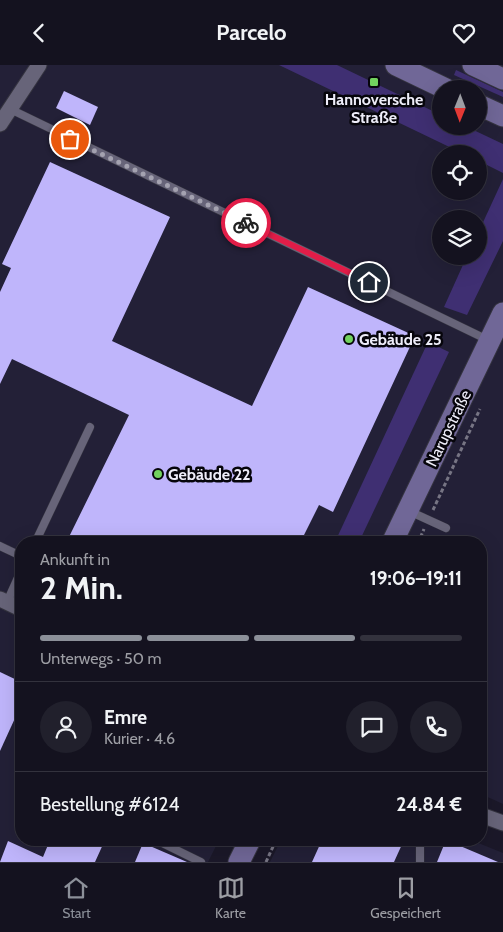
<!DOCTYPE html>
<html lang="de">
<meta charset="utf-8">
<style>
body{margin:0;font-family:Cabin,sans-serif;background:#21202c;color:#f1f3f6;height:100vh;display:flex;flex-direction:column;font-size:19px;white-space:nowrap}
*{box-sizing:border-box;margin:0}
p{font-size:16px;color:#9d9ea4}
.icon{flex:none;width:28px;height:28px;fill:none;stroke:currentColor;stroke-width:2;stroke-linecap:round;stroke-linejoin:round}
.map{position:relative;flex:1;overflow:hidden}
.sheet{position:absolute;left:15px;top:471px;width:472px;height:310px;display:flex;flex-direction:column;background:#14121f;border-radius:20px;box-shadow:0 5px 20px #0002,0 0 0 1px #33323d}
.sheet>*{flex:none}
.needle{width:32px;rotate:181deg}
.buttons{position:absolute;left:432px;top:15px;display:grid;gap:10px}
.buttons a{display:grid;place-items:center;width:55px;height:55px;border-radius:50%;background:#14121f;box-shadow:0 5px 20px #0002,0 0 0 1px #33323d;font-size:25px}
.pin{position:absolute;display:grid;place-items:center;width:42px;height:42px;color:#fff;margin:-21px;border:2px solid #fff;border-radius:50%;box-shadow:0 1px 5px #0007}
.courier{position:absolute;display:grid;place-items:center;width:50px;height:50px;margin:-25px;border:4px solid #e11d48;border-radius:50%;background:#fff;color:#222;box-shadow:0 1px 6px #0007}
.overview em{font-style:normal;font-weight:700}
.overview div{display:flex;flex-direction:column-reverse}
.overview{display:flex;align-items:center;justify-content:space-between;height:85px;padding:0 25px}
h1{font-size:32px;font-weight:700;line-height:38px}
.bar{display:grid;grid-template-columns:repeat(4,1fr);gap:8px 5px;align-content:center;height:60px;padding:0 25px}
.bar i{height:6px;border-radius:4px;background:#33323d}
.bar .active{background:#8c9099}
.bar p{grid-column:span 4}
.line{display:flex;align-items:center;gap:12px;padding:0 25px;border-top:1px solid #33323d}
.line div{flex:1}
.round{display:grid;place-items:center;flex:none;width:52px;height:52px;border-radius:26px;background:#21202c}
header{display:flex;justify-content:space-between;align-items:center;height:65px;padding:0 25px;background:#14121f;font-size:22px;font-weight:700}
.tabs{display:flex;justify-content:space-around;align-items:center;height:70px;border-top:1px solid #33323d;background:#14121f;font-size:14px;color:#9d9ea4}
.tabs a{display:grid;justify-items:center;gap:2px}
.tabs .active{color:#8c9099}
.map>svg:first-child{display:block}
.built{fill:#232037;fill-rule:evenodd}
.green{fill:#3f2f72}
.building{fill:#bfb5fb}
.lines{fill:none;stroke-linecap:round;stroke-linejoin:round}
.lane-casing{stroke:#34333f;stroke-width:9}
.street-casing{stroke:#34333f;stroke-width:17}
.secondary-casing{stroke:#34333f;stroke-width:23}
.path{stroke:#777584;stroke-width:3;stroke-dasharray:4 2.5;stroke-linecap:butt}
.lane{stroke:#676479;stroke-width:8}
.street{stroke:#676479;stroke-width:15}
.secondary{stroke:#706797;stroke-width:21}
.done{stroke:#a4a2b0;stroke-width:5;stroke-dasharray:0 9}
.route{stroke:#e11d48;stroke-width:6}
.poi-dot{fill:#72d25e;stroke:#06050b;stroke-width:2}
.labels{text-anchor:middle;stroke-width:5;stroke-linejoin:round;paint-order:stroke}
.poi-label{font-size:16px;font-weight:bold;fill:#eeedf9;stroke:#06050b;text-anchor:start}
.street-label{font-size:16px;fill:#eeedf9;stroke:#06050b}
</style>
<header><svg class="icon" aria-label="back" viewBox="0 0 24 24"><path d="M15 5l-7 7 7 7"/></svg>Parcelo<svg class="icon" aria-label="heart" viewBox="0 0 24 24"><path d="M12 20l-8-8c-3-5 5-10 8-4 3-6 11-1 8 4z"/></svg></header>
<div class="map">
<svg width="503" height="797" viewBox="0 0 503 797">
<rect width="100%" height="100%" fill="#1b1829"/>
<!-- built -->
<g class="built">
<path d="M 0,0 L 503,0 L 503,739 L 481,729 L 481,478 L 21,478 L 21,775 L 219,775 L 208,797 L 0,797 ZM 441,24 L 479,24 L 479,61 L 441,61 ZM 441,89 L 479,89 L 479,126 L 441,126 ZM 441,154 L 479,154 L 479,191 L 441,191 Z"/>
<polygon points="281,775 471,775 503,788 503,797 270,797"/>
</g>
<!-- green -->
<g class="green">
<polygon points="279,0 337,0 441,50 441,61 465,61 503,79 503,108 479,96 479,89 464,89"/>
<polygon points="456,5 503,27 503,32 454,10"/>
<polygon points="503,114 503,176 467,250 444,242 467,191 479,191 479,166"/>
<polygon points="428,277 449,287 359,477 335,477"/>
</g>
<!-- building -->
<g class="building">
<polygon points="64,26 98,42 90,60 56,43"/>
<polygon points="50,97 170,152 112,276 252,341 308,222 415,271 333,447 319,440 300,478 66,478 129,350 12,294 0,319 0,227 11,203 2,199"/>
<polygon points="0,607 21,617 21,640 0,686"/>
<polygon points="50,775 105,775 95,797 0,797 8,776 43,792"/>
<polygon points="322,775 404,775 394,797 312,797"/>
<polygon points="446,775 498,797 437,797"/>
<polygon points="143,778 187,797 135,797"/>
</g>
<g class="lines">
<!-- lane casing -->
<g class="lane-casing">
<g id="lane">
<polyline points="10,44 488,275"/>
<polyline points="409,446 446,463"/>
<polyline points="35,478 90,362"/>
<polyline points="0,481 21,491"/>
<polyline points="7,537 21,506"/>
<polyline points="156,775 201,797"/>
<polyline points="420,775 420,797"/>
</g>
</g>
<!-- street casing -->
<g class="street-casing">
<g id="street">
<polyline points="0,59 39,0"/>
<polyline points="0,534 21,544"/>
<polyline points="481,750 503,758"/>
</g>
</g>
<!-- secondary casing -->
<g class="secondary-casing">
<g id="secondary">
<polyline points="396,0 446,24"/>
<polyline points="473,0 503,14"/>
<polyline points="479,40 503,51"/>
<polyline points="392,478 503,248"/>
<polyline points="239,797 250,775"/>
</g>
</g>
<!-- path -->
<g class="path">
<polyline points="433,445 480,344"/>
<polyline points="418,478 424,464"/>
<polyline points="266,797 276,775"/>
</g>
<!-- lane -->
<use href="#lane" class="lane"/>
<!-- street -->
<use href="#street" class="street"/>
<!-- secondary -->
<use href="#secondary" class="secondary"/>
</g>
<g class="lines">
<!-- done -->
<polyline class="done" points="70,74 246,158"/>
<!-- route -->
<polyline class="route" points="246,158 369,217"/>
</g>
<!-- markers -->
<g class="poi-dot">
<rect x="369" y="12" width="10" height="10" rx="2.5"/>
<circle cx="349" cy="274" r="5"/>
<circle cx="158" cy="409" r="5"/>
</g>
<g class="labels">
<!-- poi labels -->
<g class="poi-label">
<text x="374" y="40" text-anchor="middle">Hannoversche<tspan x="374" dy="18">Straße</tspan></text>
<text x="359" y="280">Gebäude 25</text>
<text x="168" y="415">Gebäude 22</text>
</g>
<!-- street labels -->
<g class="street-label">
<text transform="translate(448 363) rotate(-64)" y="6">Narupstraße</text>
</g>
</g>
</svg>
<div class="buttons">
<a><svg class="needle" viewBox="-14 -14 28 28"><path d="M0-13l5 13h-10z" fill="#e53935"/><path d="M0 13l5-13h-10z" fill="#9d9ea4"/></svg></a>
<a><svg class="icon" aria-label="locate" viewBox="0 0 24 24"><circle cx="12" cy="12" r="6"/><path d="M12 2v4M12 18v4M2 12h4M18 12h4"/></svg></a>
<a><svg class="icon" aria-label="layers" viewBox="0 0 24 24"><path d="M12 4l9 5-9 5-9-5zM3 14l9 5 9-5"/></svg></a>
</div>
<div class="pin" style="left:70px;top:74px;background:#ea580c"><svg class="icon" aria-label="bag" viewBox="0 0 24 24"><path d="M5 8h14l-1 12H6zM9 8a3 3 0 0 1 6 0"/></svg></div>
<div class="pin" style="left:369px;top:217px;background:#1f2937"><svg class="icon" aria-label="home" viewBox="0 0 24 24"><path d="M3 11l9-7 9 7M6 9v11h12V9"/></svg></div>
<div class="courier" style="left:246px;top:158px"><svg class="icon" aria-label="bike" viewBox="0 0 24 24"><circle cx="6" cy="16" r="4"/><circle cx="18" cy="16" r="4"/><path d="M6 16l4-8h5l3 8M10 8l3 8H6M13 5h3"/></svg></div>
<section class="sheet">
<div class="overview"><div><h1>2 Min.</h1><p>Ankunft in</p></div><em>19:06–19:11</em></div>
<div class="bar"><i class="active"></i><i class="active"></i><i class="active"></i><i></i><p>Unterwegs · 50 m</p></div>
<div class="line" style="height:90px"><a class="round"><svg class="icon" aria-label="person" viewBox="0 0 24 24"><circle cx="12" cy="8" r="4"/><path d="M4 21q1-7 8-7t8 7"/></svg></a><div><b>Emre</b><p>Kurier · 4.6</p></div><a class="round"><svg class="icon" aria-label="chat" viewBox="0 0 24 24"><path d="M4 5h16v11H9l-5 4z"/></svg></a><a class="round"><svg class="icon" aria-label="phone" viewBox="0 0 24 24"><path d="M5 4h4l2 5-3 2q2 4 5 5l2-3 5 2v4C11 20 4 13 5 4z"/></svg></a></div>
<div class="line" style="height:65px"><div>Bestellung #6124</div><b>24.84 €</b></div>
</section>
</div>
<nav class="tabs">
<a class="active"><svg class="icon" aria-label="home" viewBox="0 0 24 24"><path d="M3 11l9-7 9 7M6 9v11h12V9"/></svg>Start</a>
<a><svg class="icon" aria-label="map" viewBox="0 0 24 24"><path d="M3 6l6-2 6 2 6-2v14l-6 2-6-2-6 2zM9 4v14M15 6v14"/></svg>Karte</a>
<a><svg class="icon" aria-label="saved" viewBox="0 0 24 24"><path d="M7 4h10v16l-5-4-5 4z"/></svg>Gespeichert</a>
</nav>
